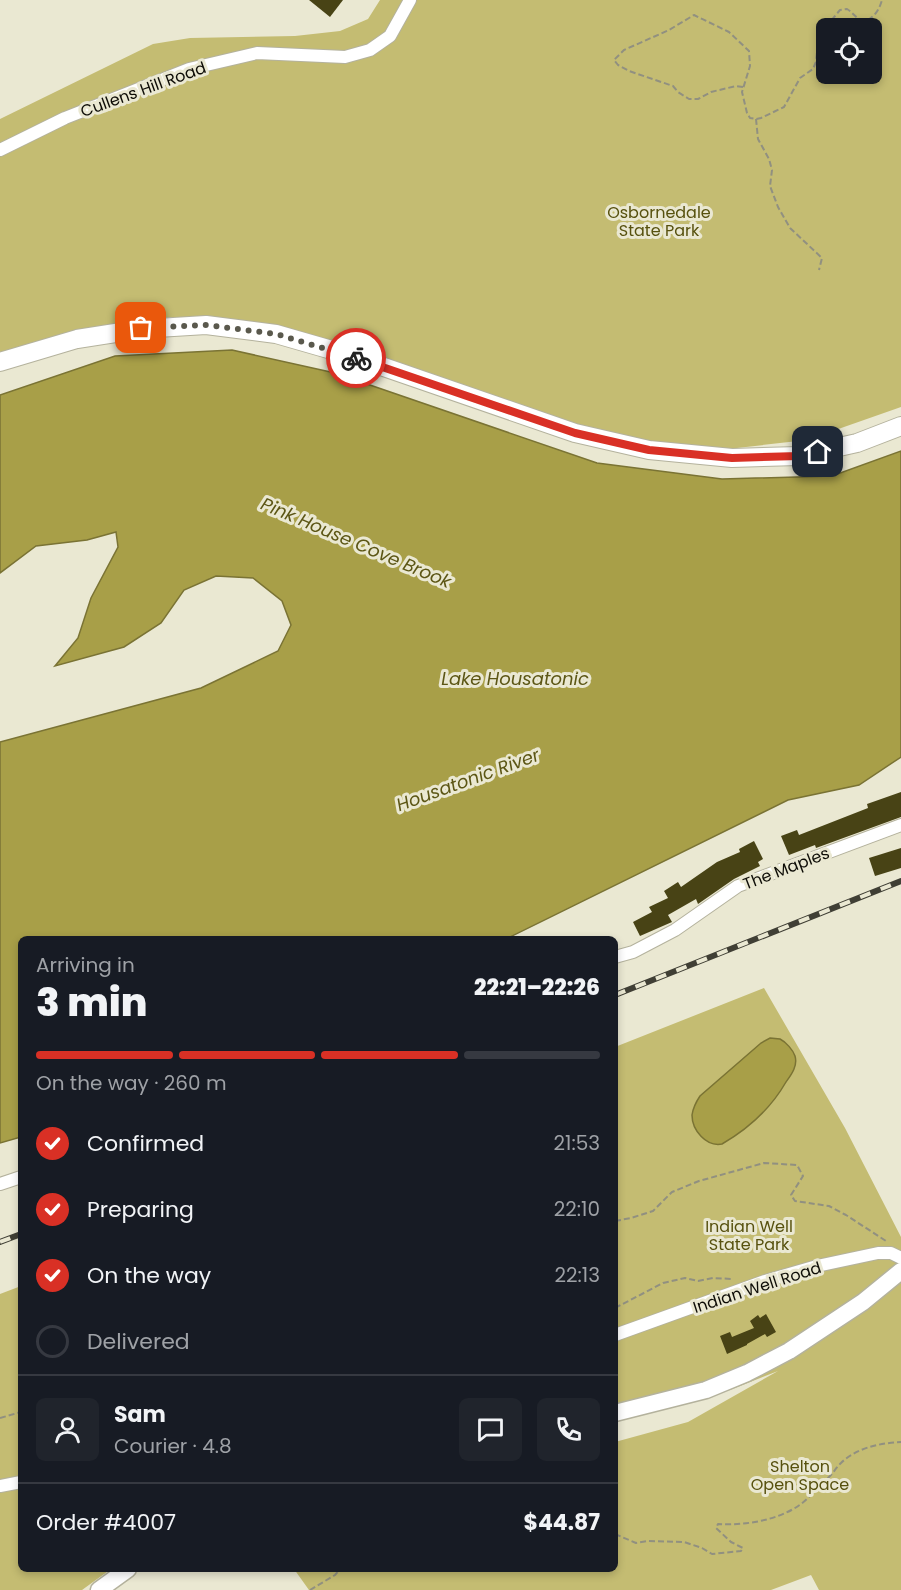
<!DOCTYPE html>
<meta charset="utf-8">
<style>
body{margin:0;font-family:Poppins,sans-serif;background:#20242c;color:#f1f3f6;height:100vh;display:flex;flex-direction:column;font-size:22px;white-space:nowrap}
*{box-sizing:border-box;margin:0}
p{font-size:20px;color:#9ea1a6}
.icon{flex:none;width:33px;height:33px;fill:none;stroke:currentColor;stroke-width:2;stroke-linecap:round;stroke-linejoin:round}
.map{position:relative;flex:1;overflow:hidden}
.details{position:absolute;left:18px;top:936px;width:600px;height:636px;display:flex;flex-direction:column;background:#171b24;border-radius:9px;box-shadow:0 3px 9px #0003}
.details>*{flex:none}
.controls{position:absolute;left:816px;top:18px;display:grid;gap:12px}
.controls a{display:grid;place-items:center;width:66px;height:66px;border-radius:9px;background:#171b24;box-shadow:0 3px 9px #0003;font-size:30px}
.pin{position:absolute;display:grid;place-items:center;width:51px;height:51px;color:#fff;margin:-26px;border-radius:12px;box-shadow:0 3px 9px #0006}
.courier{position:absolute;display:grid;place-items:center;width:60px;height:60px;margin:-30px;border:4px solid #d93025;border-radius:50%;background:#fff;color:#222;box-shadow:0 2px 8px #0007}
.summary em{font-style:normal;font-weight:800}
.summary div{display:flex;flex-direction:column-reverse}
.summary{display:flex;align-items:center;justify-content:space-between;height:102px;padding:0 18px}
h1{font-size:39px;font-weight:800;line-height:45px}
.bar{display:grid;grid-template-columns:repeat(4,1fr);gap:9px 6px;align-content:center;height:72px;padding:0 18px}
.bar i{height:8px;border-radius:4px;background:#363941}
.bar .active{background:#d93025}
.bar p{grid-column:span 4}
.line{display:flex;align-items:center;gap:15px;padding:0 18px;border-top:2px solid #363941}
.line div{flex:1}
.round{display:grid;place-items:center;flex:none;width:63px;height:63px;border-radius:9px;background:#20242c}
ol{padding:0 18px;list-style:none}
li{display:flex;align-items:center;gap:18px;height:66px}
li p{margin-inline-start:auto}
li .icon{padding:6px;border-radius:50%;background:#d93025;color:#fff;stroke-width:4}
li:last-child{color:#9ea1a6}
li i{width:33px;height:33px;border:3px solid #363941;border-radius:50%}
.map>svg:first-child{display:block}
.green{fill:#c4bc72;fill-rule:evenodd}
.water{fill:#a89f48;stroke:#7a7334;stroke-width:1.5}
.building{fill:#484315}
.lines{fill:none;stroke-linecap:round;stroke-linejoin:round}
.street-casing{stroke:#b4b29d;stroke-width:14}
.secondary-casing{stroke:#b4b29d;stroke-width:19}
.primary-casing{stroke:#b4b29d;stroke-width:20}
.path{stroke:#919080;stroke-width:2;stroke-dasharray:6 3;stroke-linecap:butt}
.street{stroke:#fff;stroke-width:12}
.secondary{stroke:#fff;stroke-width:16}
.primary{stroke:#fff;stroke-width:18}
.rail-casing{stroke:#403f35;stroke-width:6}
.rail{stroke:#eae8d2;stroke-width:4;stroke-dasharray:11;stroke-linecap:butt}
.done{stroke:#5a594d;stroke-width:6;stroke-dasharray:0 10.8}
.route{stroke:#d93025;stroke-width:8}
.labels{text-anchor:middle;stroke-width:6;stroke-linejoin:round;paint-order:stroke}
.street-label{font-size:16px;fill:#0d0c06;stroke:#eae8d2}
.park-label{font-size:16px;fill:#57510e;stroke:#eae8d2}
.water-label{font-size:18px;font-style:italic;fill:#5c5615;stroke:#eae8d2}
</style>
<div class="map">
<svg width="901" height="1590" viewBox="0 0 901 1590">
<rect width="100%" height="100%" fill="#eae8d2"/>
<!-- green -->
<g class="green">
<path d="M 380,0 L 901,0 L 901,407 L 807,440 L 710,451 L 637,443 L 220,321 L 170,317 L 96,330 L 0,352 L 0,119 L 153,44 L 190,38 L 295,36 L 340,31 L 368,19 ZM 826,28 L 872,28 L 872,74 L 826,74 Z"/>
<polygon points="764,988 845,1128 901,1237 901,1590 819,1590 811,1575 771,1590 309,1590 294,1569 615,1569 615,1442 688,1422 778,1371 730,1390 631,1412 615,1414 615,1047"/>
<polygon points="21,1286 21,1569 111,1569 82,1590 0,1590 0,1294"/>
</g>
<!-- water -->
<g class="water">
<polygon points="232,350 335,373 597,463 722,479 832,476 901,451 901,757 859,785 788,800 506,939 21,939 21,1137 0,1143 0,742 201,688 278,651 291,625 282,601 253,578 216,576 184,590 161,623 124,647 55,666 78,638 91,598 118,547 116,532 87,540 36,546 0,573 0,395 115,356"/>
<path d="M 770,1038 L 780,1039 C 786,1042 793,1050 795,1056 C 798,1066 791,1075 786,1082 C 771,1108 748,1129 722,1144 C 706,1147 692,1130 692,1115 C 693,1108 696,1102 700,1096 L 761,1043 Z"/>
</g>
<!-- building -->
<g class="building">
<polygon points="309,0 343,0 330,17"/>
<polygon points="901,792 901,817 816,848 815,845 789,855 781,836 797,830 799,835 868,808 867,804"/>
<polygon points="754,841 763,859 758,862 760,866 734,879 698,904 696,899 668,915 672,922 640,936 633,922 652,912 649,907 668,898 664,891 678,882 681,887 717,862 740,852 739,849"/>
<polygon points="901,848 901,868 875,876 869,858"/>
<polygon points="766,1314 776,1332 767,1337 765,1334 747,1344 747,1345 727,1354 720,1336 730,1332 732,1337 754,1328 750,1321 758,1315 760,1318"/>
</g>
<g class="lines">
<!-- street casing -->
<g class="street-casing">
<g id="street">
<polyline points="0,150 65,118 189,69 257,53 345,57 370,50 390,36 410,0"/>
<polyline points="615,957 633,952 675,930 738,886 901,825"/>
<polyline points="0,1184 21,1177"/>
<polyline points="615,1335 765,1281 817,1266 878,1253 891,1253 901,1258"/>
<polyline points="0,1486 21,1482"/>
</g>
</g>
<!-- secondary casing -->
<g class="secondary-casing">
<g id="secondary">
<polyline points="615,1413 706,1390 747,1373 789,1351 863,1302 901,1271"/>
<polyline points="99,1590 128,1569"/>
</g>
</g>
<!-- primary casing -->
<g class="primary-casing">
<polyline id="primary" points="0,362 77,339 141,329 206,325 276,334 349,355 575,433 649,450 732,458 799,456 857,443 901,426"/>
</g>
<!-- path -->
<g class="path">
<path d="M 743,87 L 736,86 L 711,92 L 698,99 L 689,99 L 678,92 L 673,86 L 629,71 L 618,65 L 614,60 L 624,50 L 669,30 L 694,15 L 729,32 L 749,51 L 750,66 L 742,92 L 747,113 L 750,118 L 756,119 L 761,118 L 784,107 L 800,78 L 813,69 L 816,62 L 819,32 L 822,26 L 829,23 L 840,10 L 847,9 C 855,14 853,17 865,21 C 875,17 879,10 882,0"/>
<polyline points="756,119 758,139 769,159 772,170 770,186 778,207 790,228 822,258 819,270"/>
<polyline points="615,1221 631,1218 653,1211 672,1192 699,1181 764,1163 797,1165 803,1176 791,1195 795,1201 829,1206 846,1215 886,1241"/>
<polyline points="615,1308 663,1283 685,1278 698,1281 713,1278 733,1279"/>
<polyline points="0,1418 21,1412"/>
<path d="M 615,1534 L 636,1543 L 648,1541 L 684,1542 L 702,1548 L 712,1554 L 741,1551 L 743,1548 L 731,1542 L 716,1528 L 718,1524 C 747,1526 788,1519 809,1497 C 811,1495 813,1492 815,1490 C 819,1485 824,1482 829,1477 C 833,1473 836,1468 841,1463 C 856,1448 880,1443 901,1442"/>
<polyline points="310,1590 335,1575 340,1569"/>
</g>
<!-- street -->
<use href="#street" class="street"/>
<!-- secondary -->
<use href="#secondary" class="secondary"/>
<!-- primary -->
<use href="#primary" class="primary"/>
<!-- rail casing -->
<g class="rail-casing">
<g id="rail">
<polyline points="615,995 901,881"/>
<polyline points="0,1242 21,1234"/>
</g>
</g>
<!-- rail -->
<use href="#rail" class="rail"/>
</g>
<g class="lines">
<!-- done -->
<polyline class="done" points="141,328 206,325 276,334 356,358"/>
<!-- route -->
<polyline class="route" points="356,358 575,433 649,450 732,458 799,456 818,452"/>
</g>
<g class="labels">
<!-- street labels -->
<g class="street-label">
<text transform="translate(143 89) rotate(-20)" y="6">Cullens Hill Road</text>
<text transform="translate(786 868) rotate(-21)" y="6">The Maples</text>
<text transform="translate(757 1287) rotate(-18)" y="6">Indian Well Road</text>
</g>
<!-- park labels -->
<g class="park-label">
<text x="659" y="218">Osbornedale<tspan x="659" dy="18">State Park</tspan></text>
<text x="749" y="1232">Indian Well<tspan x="749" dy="18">State Park</tspan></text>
<text x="800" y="1472">Shelton<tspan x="800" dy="18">Open Space</tspan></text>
</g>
<!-- water labels -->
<g class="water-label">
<text transform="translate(356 543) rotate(23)" y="6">Pink House Cove Brook</text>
<text x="515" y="685">Lake Housatonic</text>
<text transform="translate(468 780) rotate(-20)" y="6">Housatonic River</text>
</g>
</g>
</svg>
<div class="controls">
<a><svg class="icon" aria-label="locate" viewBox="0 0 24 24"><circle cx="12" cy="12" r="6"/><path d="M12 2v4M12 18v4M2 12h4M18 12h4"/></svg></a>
</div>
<div class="pin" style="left:141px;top:328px;background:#ea580c"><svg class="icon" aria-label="bag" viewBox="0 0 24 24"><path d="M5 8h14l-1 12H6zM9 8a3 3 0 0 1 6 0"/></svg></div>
<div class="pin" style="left:818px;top:452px;background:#1f2937"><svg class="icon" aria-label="home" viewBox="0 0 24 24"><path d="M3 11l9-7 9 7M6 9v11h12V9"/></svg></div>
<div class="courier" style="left:356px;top:358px"><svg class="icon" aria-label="bike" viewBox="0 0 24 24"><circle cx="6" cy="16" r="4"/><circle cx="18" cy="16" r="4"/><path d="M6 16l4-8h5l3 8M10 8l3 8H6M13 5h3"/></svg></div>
<section class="details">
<div class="summary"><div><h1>3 min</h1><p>Arriving in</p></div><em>22:21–22:26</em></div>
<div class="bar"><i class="active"></i><i class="active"></i><i class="active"></i><i></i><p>On the way · 260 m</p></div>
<ol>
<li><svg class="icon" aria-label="check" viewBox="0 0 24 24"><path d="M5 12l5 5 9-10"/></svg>Confirmed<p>21:53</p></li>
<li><svg class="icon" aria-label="check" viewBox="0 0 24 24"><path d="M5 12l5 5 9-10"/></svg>Preparing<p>22:10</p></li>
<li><svg class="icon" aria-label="check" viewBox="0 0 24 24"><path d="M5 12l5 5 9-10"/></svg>On the way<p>22:13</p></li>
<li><i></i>Delivered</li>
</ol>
<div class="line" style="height:108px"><a class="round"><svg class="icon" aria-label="person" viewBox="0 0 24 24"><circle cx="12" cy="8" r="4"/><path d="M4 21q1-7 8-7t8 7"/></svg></a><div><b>Sam</b><p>Courier · 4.8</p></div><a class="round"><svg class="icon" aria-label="chat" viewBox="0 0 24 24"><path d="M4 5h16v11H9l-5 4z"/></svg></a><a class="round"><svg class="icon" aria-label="phone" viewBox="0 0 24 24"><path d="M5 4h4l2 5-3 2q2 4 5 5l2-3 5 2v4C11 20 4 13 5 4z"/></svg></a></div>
<div class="line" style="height:78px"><div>Order #4007</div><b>$44.87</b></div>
</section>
</div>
